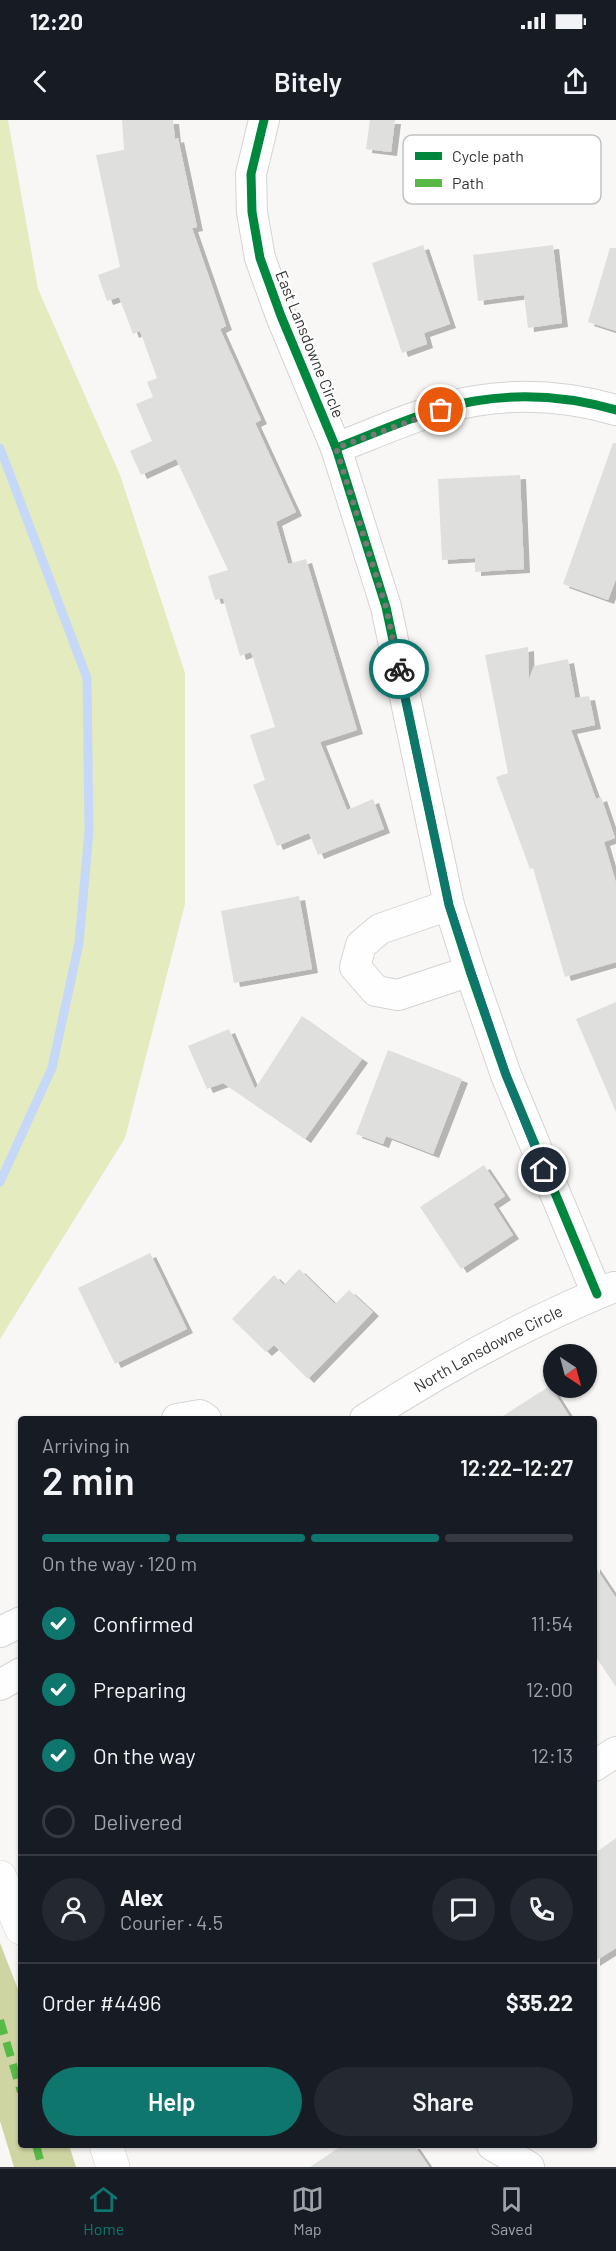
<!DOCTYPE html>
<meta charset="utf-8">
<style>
body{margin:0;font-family:Barlow,sans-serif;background:#242831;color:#f1f3f6;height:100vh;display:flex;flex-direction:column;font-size:22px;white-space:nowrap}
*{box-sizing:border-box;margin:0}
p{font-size:20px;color:#9ea1a6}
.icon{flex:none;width:33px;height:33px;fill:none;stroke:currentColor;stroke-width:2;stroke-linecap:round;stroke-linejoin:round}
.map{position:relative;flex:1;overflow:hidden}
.details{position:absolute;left:18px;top:1296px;width:579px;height:732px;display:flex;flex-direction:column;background:#171b24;border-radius:6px;box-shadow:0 2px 4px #0004}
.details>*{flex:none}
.needle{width:39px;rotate:144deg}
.controls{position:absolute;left:543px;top:1224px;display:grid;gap:12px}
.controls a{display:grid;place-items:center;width:54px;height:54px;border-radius:50%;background:#171b24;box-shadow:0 2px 4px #0004;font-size:30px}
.pin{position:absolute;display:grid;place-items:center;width:51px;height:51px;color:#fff;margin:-26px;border:3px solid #fff;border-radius:50%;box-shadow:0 2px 6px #0007}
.courier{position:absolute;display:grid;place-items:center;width:60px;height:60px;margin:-30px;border:4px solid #0f766e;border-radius:50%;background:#fff;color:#222;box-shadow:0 2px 8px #0007}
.head em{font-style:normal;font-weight:600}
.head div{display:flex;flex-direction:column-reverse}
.head{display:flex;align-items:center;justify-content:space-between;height:102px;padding:0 24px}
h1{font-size:39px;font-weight:600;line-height:45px}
.bar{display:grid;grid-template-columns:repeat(4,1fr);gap:9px 6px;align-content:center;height:72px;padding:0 24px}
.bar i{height:8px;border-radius:4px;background:#363941}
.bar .active{background:#0f766e}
.bar p{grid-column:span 4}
.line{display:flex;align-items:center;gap:15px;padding:0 24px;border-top:2px solid #363941}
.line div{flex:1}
.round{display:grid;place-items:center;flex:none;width:63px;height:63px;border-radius:32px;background:#242831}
ol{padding:0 24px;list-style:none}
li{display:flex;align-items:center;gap:18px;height:66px}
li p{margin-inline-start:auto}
li .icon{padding:6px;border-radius:50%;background:#0f766e;color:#fff;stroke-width:4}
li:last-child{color:#9ea1a6}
li i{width:33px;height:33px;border:3px solid #363941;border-radius:50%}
.cta{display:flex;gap:12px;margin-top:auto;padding:12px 24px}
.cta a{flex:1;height:69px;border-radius:36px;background:#0f766e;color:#fff;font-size:24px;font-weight:600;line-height:69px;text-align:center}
.cta a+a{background:#242831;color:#f1f3f6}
.status{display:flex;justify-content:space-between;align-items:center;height:42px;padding:0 30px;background:#171b24;direction:ltr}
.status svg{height:16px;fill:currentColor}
header{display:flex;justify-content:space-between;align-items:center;height:78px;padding:0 24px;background:#171b24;font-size:27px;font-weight:600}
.dock{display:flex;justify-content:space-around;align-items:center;height:84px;border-top:2px solid #363941;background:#171b24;font-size:16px;color:#9ea1a6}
.dock a{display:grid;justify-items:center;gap:3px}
.dock .active{color:#0f766e}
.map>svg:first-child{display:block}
.green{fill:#e4ebbf}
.forest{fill:#cfd5a2}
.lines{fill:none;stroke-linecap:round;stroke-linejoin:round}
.stream{stroke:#c6d8f8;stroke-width:9}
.building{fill:#dfdfdd;filter:url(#shadow)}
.minor-casing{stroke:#d5d4d3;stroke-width:32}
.tertiary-casing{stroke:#d5d4d3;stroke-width:34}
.minor{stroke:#fefefe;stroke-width:30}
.tertiary{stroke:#fefefe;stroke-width:33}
.quiet{stroke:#58b947;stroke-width:8;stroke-dasharray:15 8;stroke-linecap:butt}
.cycleway-casing{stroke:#fff;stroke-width:13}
.cycleway{stroke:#00873e;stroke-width:9}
.done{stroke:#787876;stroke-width:6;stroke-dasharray:0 10.8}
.route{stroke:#0f766e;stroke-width:8}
.labels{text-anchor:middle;stroke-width:4.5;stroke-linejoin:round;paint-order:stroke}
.street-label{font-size:16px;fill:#333332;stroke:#fff}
.key{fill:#fff;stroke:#c2c2c2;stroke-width:1.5}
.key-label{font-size:16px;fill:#333332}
</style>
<div class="status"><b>12:20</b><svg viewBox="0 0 49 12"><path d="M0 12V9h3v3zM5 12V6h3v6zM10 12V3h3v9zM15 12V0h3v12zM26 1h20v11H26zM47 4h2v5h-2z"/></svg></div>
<header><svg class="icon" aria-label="back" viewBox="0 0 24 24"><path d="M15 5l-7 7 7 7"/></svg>Bitely<svg class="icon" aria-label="share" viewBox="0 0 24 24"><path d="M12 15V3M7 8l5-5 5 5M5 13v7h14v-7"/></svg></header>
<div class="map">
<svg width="616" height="2047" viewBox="0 0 616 2047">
<defs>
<filter id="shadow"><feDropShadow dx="6" dy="4" stdDeviation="0" flood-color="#0004"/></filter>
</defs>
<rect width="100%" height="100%" fill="#f8f7f5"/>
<!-- green -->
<polygon class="green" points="0,0 8,0 38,169 120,355 185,553 185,784 125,1018 0,1219"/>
<!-- forest -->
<polygon class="forest" points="0,1823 21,1877 21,2025 69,2025 76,2047 14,2047 0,2001"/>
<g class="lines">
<!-- stream -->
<polyline class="stream" points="0,328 87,558 89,711 79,823 52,948 0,1062"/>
</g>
<!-- building -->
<g class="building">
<polygon points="122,0 173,0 175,19 178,18 197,107 192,108 226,206 220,209 261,300 255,303 296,392 276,402 288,444 306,439 357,610 320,622 347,690 373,679 384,709 318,735 309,713 277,726 253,665 265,660 250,615 275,607 251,532 240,536 223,478 215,480 208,456 228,450 176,339 141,355 130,331 152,321 136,284 153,277 147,262 157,258 140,211 133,214 119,177 107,181 98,155 120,147 96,35 124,30"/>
<polygon points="370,0 395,0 391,32 366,29"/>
<polygon points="423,125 450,204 424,213 427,224 402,233 372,143"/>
<polygon points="553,125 562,203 528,208 524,175 478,181 473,135"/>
<polygon points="610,128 616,128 616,211 588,202"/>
<polygon points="613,323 616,323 616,459 608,480 563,464"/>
<polygon points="520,355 524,449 475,452 475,438 442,440 438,359"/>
<polygon points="528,527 529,559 534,546 568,539 575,578 589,576 595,605 571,610 596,679 601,677 615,718 604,722 616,763 616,842 565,857 533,748 530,749 496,657 508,653 485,535"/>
<polygon points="299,776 312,849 234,863 221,791"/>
<polygon points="616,882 616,992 576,899"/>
<polygon points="302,896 362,939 305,1019 223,963 207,969 188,926 229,909 255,969"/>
<polygon points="388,930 462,959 433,1034 386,1016 383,1024 356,1014"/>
<polygon points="484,1045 505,1076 493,1084 513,1115 461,1149 420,1087"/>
<polygon points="150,1133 187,1209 115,1244 78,1168"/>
<polygon points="299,1149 335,1184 349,1170 373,1192 308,1259 274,1225 266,1232 232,1199 274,1155 284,1165"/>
<polygon points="550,1266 571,1299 498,1299"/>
<polygon points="594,1445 616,1478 616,1567 594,1534"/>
<polygon points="616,1718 616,1828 594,1842 594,1734"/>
<polygon points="343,2025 414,2025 429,2047 310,2047"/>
</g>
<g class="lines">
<!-- minor casing -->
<g class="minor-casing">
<g id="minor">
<polyline points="264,0 251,54 252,92 260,138 281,196 336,328 386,487 449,785 470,851 506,955 597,1174"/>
<path d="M 336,328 C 381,311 427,289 475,281 C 522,273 570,277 616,290"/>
<polyline points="449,785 380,809 361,825 355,847 376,871 398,875 470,851"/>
<polyline points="177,1299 200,1295 206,1299"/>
<path id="s1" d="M 365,1299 C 444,1248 528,1202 614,1167"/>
<polyline points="0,1512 21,1502"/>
<polyline points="0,1565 21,1553"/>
<polyline points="594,1646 616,1632"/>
<polyline points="492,2025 529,2047"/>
</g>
</g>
<!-- tertiary casing -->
<g class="tertiary-casing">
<g id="tertiary">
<polyline points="0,1757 21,1808"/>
<polyline points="106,2025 113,2047"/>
</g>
</g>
<!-- minor -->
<use href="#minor" class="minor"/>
<!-- tertiary -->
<use href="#tertiary" class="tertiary"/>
<!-- quiet -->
<g class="quiet">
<polyline points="0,1900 21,1972"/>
<polyline points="36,2025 42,2047"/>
</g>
<!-- cycleway casing -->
<g class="cycleway-casing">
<g id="cycleway">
<polyline points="264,0 251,54 252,92 260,138 281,196 336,328 386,487 449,785 470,851 506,955 597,1174"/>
<path d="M 336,328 C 381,311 427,289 475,281 C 522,273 570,277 616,290"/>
</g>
</g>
<!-- cycleway -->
<use href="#cycleway" class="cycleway"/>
</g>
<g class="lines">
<!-- done -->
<polyline class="done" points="399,549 386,487 336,328 441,290"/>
<!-- route -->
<polyline class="route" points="399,549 449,785 506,955 544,1050"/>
</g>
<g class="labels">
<!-- street labels -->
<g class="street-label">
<text transform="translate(310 224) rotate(68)" y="6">East Lansdowne Circle</text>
<text dy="6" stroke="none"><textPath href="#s1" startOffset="142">North Lansdowne Circle</textPath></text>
</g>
</g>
<!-- legend -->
<rect x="403" y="15" width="198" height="69" rx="9" class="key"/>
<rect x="415" y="32" width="27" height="8" fill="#00873e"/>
<rect x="415" y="59" width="27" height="8" fill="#58b947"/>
<g class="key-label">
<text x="452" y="42">Cycle path</text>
<text x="452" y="69">Path</text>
</g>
</svg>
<div class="controls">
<a><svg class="needle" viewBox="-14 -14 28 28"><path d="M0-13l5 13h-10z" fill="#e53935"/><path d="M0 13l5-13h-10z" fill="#9ea1a6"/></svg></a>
</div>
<div class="pin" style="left:441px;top:290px;background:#ea580c"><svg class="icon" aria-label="bag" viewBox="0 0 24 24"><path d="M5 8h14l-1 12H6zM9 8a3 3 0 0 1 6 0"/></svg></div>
<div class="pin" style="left:544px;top:1050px;background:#1f2937"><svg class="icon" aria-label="home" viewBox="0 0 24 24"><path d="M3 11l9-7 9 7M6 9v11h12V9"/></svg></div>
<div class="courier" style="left:399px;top:549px"><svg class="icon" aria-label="bike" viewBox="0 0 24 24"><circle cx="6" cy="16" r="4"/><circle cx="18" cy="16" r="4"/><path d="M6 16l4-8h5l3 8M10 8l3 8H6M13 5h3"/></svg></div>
<section class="details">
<div class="head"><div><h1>2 min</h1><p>Arriving in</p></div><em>12:22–12:27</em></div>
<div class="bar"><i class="active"></i><i class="active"></i><i class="active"></i><i></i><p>On the way · 120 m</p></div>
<ol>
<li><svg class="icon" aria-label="check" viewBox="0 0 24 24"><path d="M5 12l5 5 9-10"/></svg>Confirmed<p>11:54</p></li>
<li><svg class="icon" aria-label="check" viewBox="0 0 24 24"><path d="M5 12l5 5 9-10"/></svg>Preparing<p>12:00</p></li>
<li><svg class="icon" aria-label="check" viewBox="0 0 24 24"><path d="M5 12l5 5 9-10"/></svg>On the way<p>12:13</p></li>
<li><i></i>Delivered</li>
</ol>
<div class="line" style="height:108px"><a class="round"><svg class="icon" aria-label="person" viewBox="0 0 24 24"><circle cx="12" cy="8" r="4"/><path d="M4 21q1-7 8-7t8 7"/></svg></a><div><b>Alex</b><p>Courier · 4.5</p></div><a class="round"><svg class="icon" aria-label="chat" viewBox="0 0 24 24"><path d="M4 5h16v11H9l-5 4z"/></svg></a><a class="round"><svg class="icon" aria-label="phone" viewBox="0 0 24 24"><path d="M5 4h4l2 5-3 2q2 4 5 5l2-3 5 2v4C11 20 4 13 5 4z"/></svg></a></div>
<div class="line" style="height:78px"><div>Order #4496</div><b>$35.22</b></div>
<div class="cta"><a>Help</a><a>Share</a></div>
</section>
</div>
<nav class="dock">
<a class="active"><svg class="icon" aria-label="home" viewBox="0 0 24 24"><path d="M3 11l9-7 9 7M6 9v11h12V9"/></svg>Home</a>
<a><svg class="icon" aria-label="map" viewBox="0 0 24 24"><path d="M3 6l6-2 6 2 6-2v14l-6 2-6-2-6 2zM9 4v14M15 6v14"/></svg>Map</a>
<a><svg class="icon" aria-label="saved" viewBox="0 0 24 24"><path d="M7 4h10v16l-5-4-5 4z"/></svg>Saved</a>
</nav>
